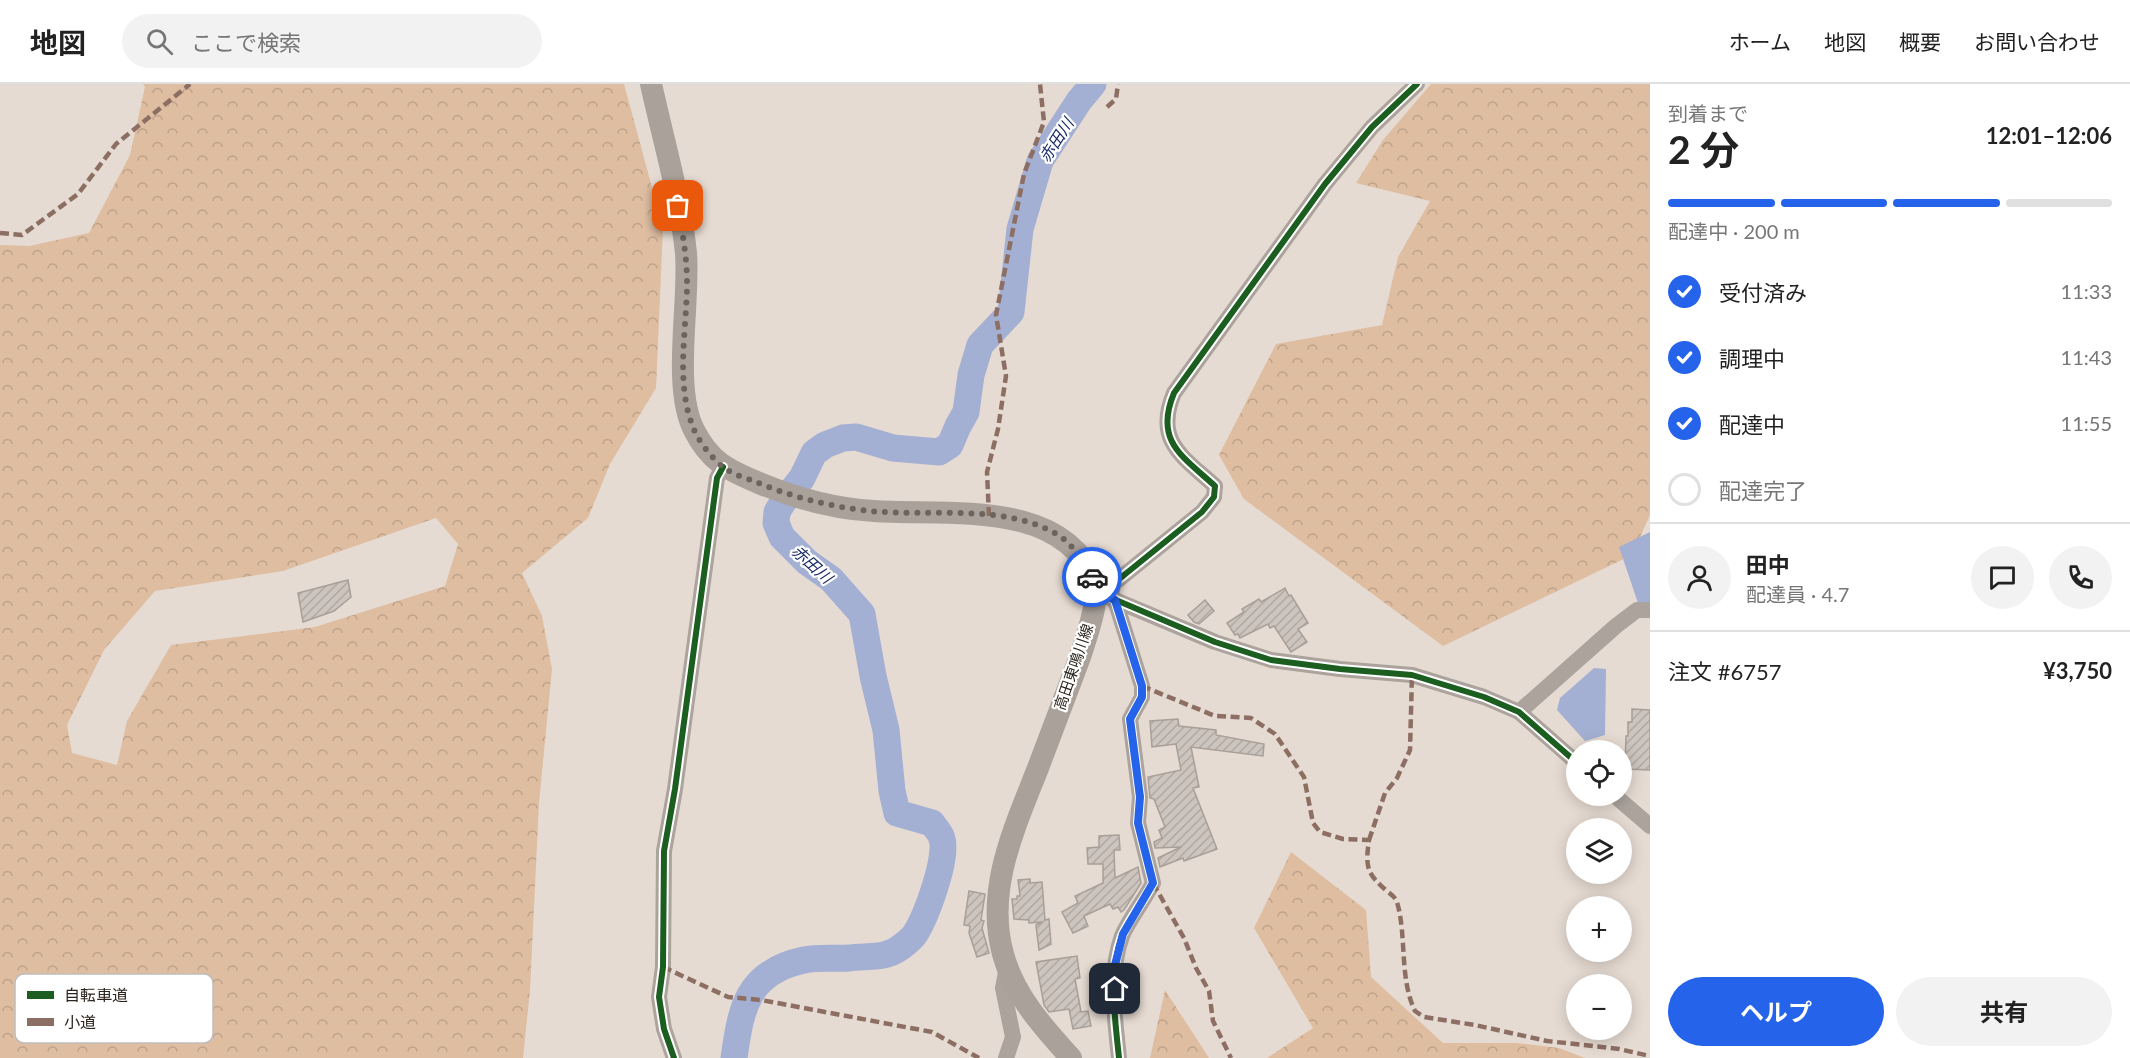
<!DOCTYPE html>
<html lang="ja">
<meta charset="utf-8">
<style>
body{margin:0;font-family:Lato,"Noto Sans JP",sans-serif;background:#f2f2f2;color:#222;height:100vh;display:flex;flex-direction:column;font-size:22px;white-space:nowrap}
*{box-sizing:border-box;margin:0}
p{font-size:20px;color:#767676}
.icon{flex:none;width:33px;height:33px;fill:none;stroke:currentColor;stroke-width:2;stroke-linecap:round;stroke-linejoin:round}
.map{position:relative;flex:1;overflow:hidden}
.side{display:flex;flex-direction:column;background:#fff;width:480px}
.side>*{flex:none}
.fabs{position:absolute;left:1566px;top:656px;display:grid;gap:12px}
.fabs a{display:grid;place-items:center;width:66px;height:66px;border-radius:50%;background:#fff;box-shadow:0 3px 15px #0003;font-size:30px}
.pin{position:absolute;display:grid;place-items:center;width:51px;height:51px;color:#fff;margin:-26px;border-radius:12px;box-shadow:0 3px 9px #0006}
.courier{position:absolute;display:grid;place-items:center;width:60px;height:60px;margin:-30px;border:4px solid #2563eb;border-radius:50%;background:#fff;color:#222;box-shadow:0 2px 8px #0007}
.head em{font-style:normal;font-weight:700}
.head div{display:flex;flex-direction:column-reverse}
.head{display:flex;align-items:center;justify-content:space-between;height:102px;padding:0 18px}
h1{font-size:39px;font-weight:700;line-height:45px}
.bar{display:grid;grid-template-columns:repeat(4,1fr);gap:9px 6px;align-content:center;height:72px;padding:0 18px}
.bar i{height:8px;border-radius:4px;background:#e0e0e0}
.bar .on{background:#2563eb}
.bar p{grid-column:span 4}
.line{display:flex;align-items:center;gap:15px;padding:0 18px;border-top:2px solid #e0e0e0}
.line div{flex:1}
.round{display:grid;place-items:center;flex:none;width:63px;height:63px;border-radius:32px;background:#f2f2f2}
ol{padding:0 18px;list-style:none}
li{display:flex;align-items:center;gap:18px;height:66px}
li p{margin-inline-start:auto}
li .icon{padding:6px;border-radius:50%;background:#2563eb;color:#fff;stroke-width:4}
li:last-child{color:#767676}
li i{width:33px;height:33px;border:3px solid #e0e0e0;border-radius:50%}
.action{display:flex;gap:12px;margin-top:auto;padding:12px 18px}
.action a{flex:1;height:69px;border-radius:36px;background:#2563eb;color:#fff;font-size:24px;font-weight:700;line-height:69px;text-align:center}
.action a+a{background:#f2f2f2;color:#222}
header{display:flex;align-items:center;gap:36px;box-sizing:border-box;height:84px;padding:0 30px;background:#fff;border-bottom:2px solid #e0e0e0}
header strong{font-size:28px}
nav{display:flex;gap:33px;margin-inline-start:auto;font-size:21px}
.search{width:420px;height:54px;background:#f2f2f2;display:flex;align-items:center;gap:15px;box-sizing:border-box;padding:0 21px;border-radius:33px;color:#767676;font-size:22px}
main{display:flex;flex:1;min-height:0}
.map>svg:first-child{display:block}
.forest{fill:url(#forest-crowns);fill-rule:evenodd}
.water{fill:#a4b0d3}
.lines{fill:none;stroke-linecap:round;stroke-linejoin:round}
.river{stroke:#a4b0d3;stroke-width:27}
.building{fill:url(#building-hatch);stroke:#a89f98;stroke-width:1.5}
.street{stroke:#aba39c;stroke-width:16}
.secondary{stroke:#aaa19a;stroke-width:22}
.quiet{stroke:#8d6e63;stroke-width:4.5;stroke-dasharray:9 4.5;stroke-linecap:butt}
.cycleway-casing{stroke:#fff;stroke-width:10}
.cycleway{stroke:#1b5e20;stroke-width:6}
.done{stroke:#6c645d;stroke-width:6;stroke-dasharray:0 10.8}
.route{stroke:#2563eb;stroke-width:8}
.labels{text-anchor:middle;stroke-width:4.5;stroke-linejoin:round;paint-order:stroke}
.street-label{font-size:15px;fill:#2b241e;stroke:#fff}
.water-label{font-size:16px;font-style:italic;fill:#182a69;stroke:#fff}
.key{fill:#fff;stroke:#bfbdbc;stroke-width:1.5}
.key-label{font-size:16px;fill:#2b241e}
</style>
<header>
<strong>地図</strong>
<div class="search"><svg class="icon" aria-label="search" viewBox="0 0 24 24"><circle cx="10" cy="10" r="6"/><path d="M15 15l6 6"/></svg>ここで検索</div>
<nav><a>ホーム</a><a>地図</a><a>概要</a><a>お問い合わせ</a></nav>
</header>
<main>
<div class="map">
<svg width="1650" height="974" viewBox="0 0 1650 974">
<defs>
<pattern id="forest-crowns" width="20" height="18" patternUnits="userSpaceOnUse" patternTransform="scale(1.5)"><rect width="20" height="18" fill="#debda1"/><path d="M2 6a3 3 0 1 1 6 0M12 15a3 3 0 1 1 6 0" fill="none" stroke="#bfa28a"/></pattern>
<pattern id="building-hatch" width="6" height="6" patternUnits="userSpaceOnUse" patternTransform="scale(1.5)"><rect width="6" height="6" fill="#cdc4bd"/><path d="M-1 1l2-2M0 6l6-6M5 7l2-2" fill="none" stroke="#b0a8a2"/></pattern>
</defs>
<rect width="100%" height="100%" fill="#e6dbd2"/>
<!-- forest -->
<g class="forest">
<path d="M 143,0 L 624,0 L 663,144 L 656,304 L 610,380 L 588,434 L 522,489 L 542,532 L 552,585 L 539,719 L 530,906 L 523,974 L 0,974 L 0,161 L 29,162 L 89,149 L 130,71 L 145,3 ZM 436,434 L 458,460 L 445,502 L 315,543 L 171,561 L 127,637 L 117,681 L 72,669 L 67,641 L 104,566 L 155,507 L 283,487 Z"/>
<polygon points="1431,0 1650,0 1650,431 1632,471 1443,562 1244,415 1219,371 1276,260 1382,241 1398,173 1430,117 1356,99 1383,56"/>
<polygon points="1291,768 1366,826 1371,893 1443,959 1517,959 1559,964 1585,974 1267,974 1313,944 1254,844"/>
<polygon points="1165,906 1209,974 1150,974"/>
</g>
<!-- water -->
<g class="water">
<polygon points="1650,448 1650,518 1638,519 1619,463"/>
<polygon points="1594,584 1606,585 1605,651 1585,657 1557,626 1560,614"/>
</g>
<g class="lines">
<!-- river -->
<path class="river" d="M 734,974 C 741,924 747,888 804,876 C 818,873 835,875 849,874 C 861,872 879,874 890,869 C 897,867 911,856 915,850 C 926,833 948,774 942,755 C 941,749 935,744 932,739 L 897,729 L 892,707 L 886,646 L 873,592 L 862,530 L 831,495 L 807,478 L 782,453 L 776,439 L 777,428 L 783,418 L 802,394 L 814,369 L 825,361 L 843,354 L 856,353 L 893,364 L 939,368 L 950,361 L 958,342 L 966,328 L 971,291 L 980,261 L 1011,228 L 1020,145 L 1040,77 L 1079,17 L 1093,0"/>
</g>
<!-- building -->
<g class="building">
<polygon points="348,496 351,513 334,527 303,538 298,509"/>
<polygon points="1285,504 1289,512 1291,511 1308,539 1298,545 1307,558 1291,568 1274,542 1270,544 1268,540 1240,554 1238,550 1235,551 1227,539 1244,528 1242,525 1259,515 1261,518"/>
<polygon points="1205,516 1214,527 1199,540 1194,538 1188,531"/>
<polygon points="1632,625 1650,626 1650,686 1625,685 1626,652 1628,652 1628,638 1632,638"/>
<polygon points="1178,635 1179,642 1216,646 1216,651 1264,660 1263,672 1191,663 1199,703 1193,704 1217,765 1184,777 1183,774 1160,783 1158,774 1181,763 1155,764 1154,758 1162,754 1159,746 1165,743 1154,715 1150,714 1148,693 1181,686 1176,660 1152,663 1150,637"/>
<polygon points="1119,751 1120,766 1114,766 1115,794 1138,783 1141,799 1124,826 1121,828 1118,823 1113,825 1110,820 1084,832 1088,842 1073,849 1062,828 1078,819 1075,812 1103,799 1103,780 1088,780 1087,764 1099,763 1099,752"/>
<polygon points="1030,795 1030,799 1042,798 1045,836 1049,835 1051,860 1039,866 1036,841 1042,838 1029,839 1029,836 1014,835 1012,815 1017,815 1017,812 1020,812 1018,796"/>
<polygon points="969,807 985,810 981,836 984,837 982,844 989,869 977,873 969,849 970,842 964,841"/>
<polygon points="1077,872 1080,894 1075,895 1081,928 1088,927 1091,942 1073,945 1069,925 1049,928 1044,921 1036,878"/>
</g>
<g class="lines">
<!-- street -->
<g class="street">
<polyline points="1103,511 1215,558 1271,576 1340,585 1412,591 1484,613 1519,628 1576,678"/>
<path d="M 1111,514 L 1113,500 L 1202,428 L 1214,413 L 1215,402 C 1182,372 1154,357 1174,309 L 1325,100 L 1372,43 L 1417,0"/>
<path d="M 1115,516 L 1142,602 L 1142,613 L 1130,635 L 1140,713 L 1138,739 L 1153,799 C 1145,815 1128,837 1122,852 C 1108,891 1115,934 1119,974"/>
<polyline points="1519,628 1616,542 1637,526 1650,526"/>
<polyline points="1614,711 1650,742"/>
<polyline points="674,974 664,945 659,913 663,883 664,767 675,705 717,394 723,383"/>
<polyline points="1006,974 1013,953 1003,904 1007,883"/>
</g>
<!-- secondary -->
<path class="secondary" d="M 651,0 C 663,55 680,112 686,169 C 690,219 672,303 694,346 C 710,378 728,386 759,399 C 795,414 835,425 874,427 C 945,432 1062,414 1094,496 C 1101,514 1086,554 1080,573 C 1066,610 1052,647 1038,684 C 1015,743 985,805 1003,870 C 1014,911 1042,942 1071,974"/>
<!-- quiet -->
<g class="quiet">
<polyline points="1107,23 1116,15 1118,0"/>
<polyline points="0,149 22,151 78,110 116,60 190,0"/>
<polyline points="989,432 987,388 998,345 1006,292 996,231 1024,90 1044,38 1040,0"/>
<path d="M 1142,602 L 1215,632 L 1251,634 L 1275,650 L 1304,693 L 1313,739 L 1320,748 L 1343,755 L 1369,756 C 1365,784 1367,790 1388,808 C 1392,811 1395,813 1397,818 C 1407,852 1399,894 1415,927 L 1424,933 L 1475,941 L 1547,957 L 1619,965 L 1650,972"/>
<polyline points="1369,756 1385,709 1397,694 1410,666 1412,591"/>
<polyline points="1153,799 1184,854 1196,884 1209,907 1213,937 1231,974"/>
<polyline points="663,883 728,913 761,916 932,948 979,974"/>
</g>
<!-- cycleway casing -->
<g class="cycleway-casing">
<g id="cycleway">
<polyline points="1097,508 1215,558 1271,576 1340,585 1412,591 1484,613 1519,628 1576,678"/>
<path d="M 1111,514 L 1113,500 L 1202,428 L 1214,413 L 1215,402 C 1182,372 1154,357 1174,309 L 1325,100 L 1372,43 L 1417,0"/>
<path d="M 1115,516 L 1142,602 L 1142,613 L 1130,635 L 1140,713 L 1138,739 L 1153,799 C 1145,815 1128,837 1122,852 C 1108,891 1115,934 1119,974"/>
<polyline points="674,974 664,945 659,913 663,883 664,767 675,705 717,394 723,383"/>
</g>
</g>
<!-- cycleway -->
<use href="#cycleway" class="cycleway"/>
</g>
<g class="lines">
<!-- done -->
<path class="done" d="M 678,122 C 682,147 687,172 687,198 C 687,245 675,298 693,343 C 698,357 711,373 723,383 C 732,390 745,394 756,398 C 792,413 831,423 870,427 C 929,433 1006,419 1058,451 C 1073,460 1083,478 1092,493"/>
<!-- route -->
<polyline class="route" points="1092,493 1097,508 1115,516 1142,602 1142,613 1130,635 1140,713 1138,739 1153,799 1123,850 1115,881 1115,905"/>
</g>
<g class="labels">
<!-- street labels -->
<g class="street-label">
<text transform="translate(1074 583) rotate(-71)" y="5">高田東鳴川線</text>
</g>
<!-- water labels -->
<g class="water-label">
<text transform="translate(1056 56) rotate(-57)" y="6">赤田川</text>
<text transform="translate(812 480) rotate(42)" y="6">赤田川</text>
</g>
</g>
<!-- legend -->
<rect x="15" y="890" width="198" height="69" rx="9" class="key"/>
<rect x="27" y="907" width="27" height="8" fill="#1b5e20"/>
<rect x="27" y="934" width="27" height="8" fill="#8d6e63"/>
<g class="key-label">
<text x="64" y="917">自転車道</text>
<text x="64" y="944">小道</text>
</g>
</svg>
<div class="fabs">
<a><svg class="icon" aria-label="locate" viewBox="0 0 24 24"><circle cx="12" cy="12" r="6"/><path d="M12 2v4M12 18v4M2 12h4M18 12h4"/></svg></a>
<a><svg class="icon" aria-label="layers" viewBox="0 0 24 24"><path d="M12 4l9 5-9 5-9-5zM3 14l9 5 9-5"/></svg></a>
<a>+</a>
<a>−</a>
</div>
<div class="pin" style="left:678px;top:122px;background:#ea580c"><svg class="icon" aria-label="bag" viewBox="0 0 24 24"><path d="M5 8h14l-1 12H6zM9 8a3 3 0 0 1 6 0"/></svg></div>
<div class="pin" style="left:1115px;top:905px;background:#1f2937"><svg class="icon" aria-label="home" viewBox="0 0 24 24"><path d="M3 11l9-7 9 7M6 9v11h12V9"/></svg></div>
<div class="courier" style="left:1092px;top:493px"><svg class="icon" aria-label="car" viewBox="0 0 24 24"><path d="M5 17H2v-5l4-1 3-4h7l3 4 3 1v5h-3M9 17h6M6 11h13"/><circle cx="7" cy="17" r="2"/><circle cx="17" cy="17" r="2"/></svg></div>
</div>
<section class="side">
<div class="head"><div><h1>2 分</h1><p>到着まで</p></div><em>12:01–12:06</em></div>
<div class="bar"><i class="on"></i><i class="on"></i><i class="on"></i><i></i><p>配達中 · 200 m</p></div>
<ol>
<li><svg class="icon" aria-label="check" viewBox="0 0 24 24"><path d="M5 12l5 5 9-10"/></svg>受付済み<p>11:33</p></li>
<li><svg class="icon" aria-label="check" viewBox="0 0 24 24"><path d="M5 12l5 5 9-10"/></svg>調理中<p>11:43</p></li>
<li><svg class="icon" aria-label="check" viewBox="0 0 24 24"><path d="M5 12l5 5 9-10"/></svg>配達中<p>11:55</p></li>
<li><i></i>配達完了</li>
</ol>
<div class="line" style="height:108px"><a class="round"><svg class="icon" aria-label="person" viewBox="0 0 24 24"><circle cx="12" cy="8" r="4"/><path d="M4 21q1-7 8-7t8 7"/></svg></a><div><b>田中</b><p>配達員 · 4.7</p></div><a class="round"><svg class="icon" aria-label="chat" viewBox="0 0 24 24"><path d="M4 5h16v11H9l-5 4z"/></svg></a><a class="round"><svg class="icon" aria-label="phone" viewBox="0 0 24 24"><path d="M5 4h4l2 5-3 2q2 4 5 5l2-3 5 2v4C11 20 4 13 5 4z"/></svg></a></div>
<div class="line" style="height:78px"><div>注文 #6757</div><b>¥3,750</b></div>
<div class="action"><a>ヘルプ</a><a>共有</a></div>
</section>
</main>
